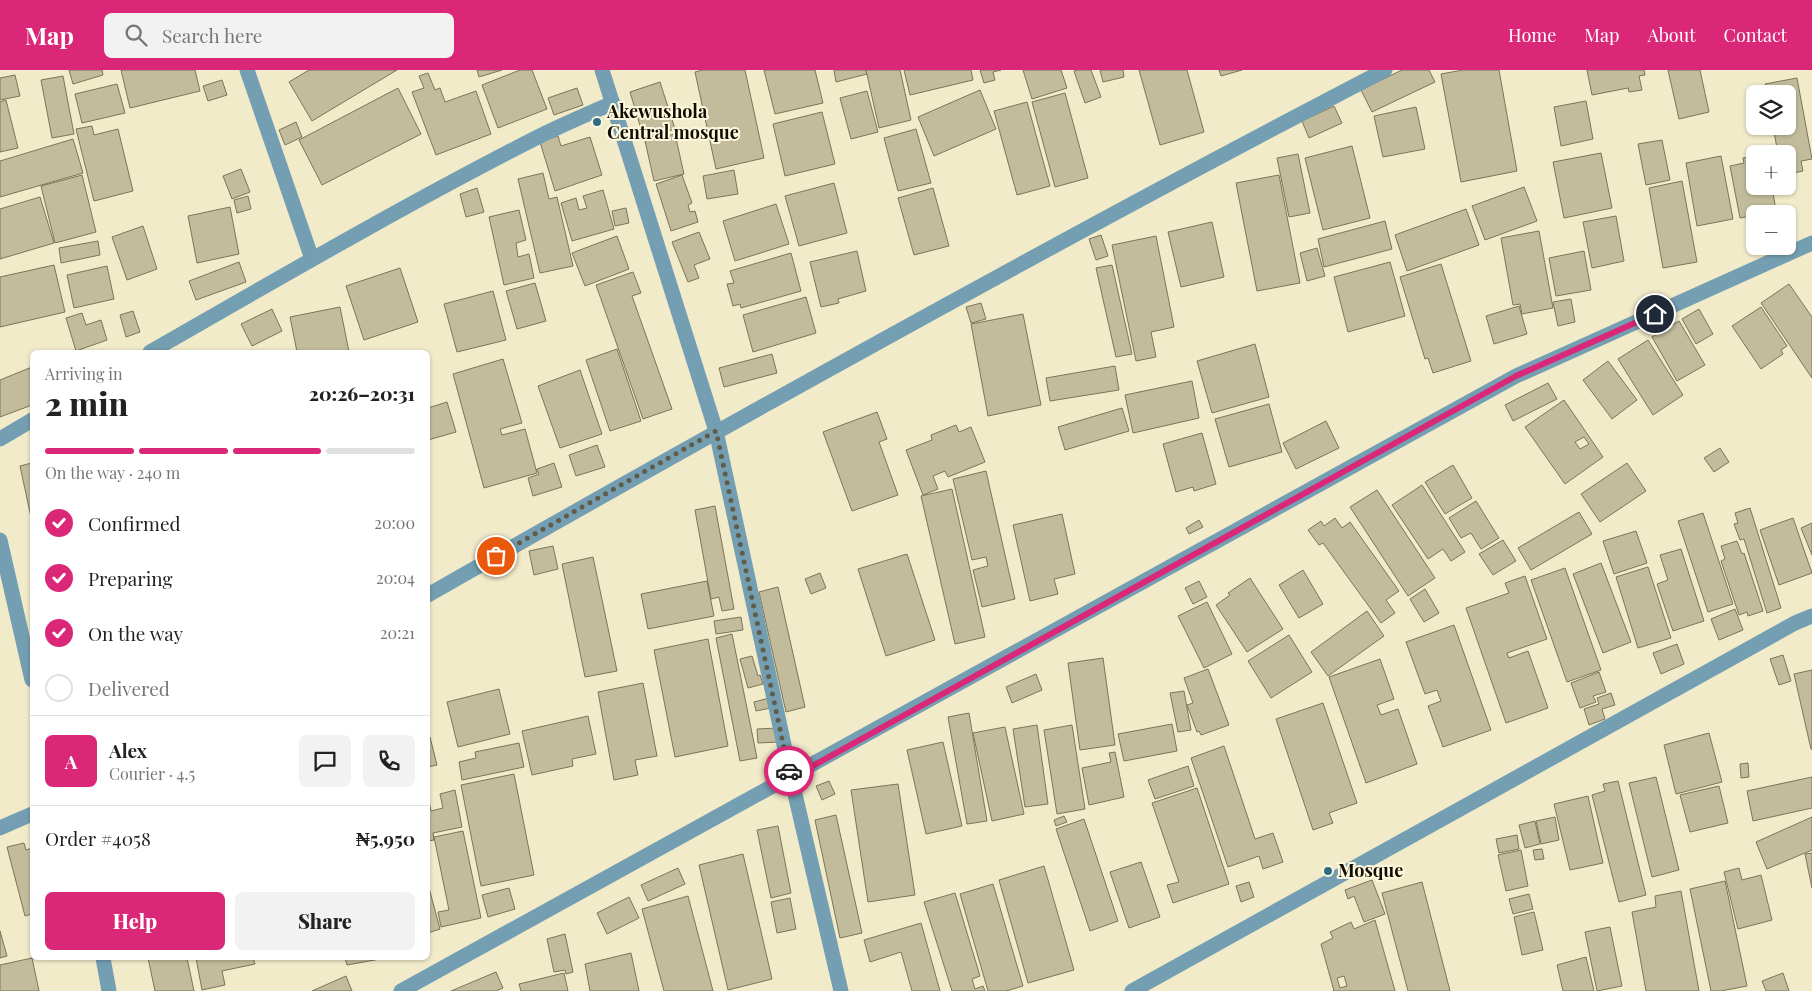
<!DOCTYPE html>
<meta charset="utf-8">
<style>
body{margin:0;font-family:"Playfair Display",serif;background:#f2f2f2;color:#222;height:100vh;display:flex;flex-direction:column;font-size:19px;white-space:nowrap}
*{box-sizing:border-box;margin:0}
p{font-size:16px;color:#767676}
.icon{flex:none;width:28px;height:28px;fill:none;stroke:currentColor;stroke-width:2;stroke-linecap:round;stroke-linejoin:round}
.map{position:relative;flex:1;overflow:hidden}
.sheet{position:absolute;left:30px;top:280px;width:400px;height:610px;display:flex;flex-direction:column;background:#fff;border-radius:8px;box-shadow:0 1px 4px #0004}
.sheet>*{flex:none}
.fabs{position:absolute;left:1746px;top:15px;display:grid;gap:10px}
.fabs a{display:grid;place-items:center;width:50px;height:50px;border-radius:8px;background:#fff;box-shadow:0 1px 4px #0004;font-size:25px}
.pin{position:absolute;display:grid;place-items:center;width:42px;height:42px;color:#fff;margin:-21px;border:2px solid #fff;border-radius:50%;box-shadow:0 1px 5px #0007}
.courier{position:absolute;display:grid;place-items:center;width:50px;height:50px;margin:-25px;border:4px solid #db2777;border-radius:50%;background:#fff;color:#222;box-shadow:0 1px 6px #0007}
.headline em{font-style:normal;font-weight:800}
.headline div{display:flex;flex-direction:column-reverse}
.headline{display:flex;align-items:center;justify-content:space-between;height:85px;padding:0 15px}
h1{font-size:32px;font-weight:800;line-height:38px}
.bar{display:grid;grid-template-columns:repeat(4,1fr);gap:8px 5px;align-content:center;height:60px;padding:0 15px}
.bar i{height:6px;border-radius:4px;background:#e0e0e0}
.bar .current{background:#db2777}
.bar p{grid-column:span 4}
.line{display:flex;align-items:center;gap:12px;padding:0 15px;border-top:1px solid #e0e0e0}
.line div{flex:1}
.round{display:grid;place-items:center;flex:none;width:52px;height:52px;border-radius:8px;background:#f2f2f2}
ol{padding:0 15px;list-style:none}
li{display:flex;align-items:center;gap:15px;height:55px}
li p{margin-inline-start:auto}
li .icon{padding:5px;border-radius:50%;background:#db2777;color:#fff;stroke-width:4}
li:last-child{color:#767676}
li i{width:28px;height:28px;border:2px solid #e0e0e0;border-radius:50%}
.primary-button{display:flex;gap:10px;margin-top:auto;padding:10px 15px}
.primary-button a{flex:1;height:58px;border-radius:8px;background:#db2777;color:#fff;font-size:20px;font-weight:800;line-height:58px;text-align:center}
.primary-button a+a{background:#f2f2f2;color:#222}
header{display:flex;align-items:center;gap:30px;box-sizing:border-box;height:70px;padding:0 25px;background:#db2777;color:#fff}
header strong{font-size:24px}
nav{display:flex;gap:28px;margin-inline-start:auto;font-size:18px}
.search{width:350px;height:45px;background:#f2f2f2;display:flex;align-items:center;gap:12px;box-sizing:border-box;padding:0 18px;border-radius:8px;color:#767676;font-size:19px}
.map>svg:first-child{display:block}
.building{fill:#c3bc9c;stroke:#7b7557;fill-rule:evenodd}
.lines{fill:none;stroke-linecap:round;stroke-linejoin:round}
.street{stroke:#749fb2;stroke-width:15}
.done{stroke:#605c49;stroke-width:5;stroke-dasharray:0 9}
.route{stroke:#db2777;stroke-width:6}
.poi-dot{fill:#2f6b83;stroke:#fef8de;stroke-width:2}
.labels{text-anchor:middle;stroke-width:4;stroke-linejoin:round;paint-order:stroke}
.poi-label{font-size:18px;font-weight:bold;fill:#110f04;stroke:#fef8de;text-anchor:start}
</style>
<header>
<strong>Map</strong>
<div class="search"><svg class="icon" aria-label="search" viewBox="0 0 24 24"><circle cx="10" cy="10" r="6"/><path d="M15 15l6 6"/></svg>Search here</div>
<nav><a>Home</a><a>Map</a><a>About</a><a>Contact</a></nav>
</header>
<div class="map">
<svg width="1812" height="921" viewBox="0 0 1812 921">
<rect width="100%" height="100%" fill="#f2ebca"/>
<!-- building -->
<g class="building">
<polygon points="69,0 102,0 103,5 73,14"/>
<polygon points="121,0 195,0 200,21 130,38"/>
<polygon points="309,0 397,0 312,51 289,12"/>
<polygon points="477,0 502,0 479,7"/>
<polygon points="520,0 532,0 547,39 498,58 482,15"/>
<polygon points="703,0 745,0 764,88 716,99 695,2"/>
<polygon points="764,0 815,0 823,33 775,44"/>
<polygon points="834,0 866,0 867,4 836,12"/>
<polygon points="866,0 900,0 911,50 879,58"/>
<polygon points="904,0 971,0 973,10 910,25"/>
<polygon points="980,0 1001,0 993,2 995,10 984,13"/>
<polygon points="1023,0 1061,0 1067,18 1032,29"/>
<polygon points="1078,0 1091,0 1101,27 1085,33 1074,1"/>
<polygon points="1100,0 1123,0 1124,7 1103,12"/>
<polygon points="1139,0 1187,0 1204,62 1160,75"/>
<polygon points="1219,0 1242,0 1221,6"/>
<polygon points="1402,0 1429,0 1435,12 1372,42 1361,20"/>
<polygon points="1463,0 1499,0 1517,101 1461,112 1441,4"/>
<polygon points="1587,0 1644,0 1645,5 1639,6 1642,20 1629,22 1628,18 1592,25"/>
<polygon points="1668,0 1700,0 1709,42 1679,49"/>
<polygon points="428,3 435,20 440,18 445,32 476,21 491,64 436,85 412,22 424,18 419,6"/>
<polygon points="15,5 20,26 0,30 0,8"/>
<polygon points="63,6 74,64 52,68 41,10"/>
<polygon points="1797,8 1812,89 1801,91 1803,101 1788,104 1788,84 1778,84 1773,56 1788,56 1788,24 1767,24 1765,14"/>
<polygon points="222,10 227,25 208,31 203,16"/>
<polygon points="660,12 675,59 644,69 630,22"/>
<polygon points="117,14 125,43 82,53 75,24"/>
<polygon points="398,18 421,64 322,115 299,70"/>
<polygon points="577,18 583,35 554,45 548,28"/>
<polygon points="980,20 996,59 934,86 918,47"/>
<polygon points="867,21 878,62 851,69 840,28"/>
<polygon points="1065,23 1088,108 1055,117 1032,32"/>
<polygon points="6,30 18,78 0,82 0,32"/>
<polygon points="1586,31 1593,69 1561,76 1554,37"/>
<polygon points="1027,32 1050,116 1017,125 994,41"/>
<polygon points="1334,36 1342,53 1309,68 1302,51"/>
<polygon points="1416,37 1425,79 1383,87 1374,46"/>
<polygon points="822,42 835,94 785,106 773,54"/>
<polygon points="296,52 302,67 285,75 279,60"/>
<polygon points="92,56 94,65 118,59 133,121 94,131 76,59"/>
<polygon points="916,59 931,113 898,121 884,68"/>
<polygon points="675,64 684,104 654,111 645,71"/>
<polygon points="558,66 561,76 590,67 602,105 555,121 540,72"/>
<polygon points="73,69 83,103 0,127 0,91"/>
<polygon points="1662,70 1670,110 1646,115 1638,74"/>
<polygon points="1352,76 1370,148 1323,160 1305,88"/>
<polygon points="1601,83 1612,138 1564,148 1553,92"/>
<polygon points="1298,84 1310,143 1289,147 1277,88"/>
<polygon points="1721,86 1733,149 1697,156 1686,93"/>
<polygon points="1755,86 1755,116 1772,116 1776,141 1740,148 1730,96 1744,93 1743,88"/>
<polygon points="241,99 250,122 232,129 223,106"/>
<polygon points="734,100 738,124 707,129 703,106"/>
<polygon points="543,103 549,129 557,127 573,196 540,203 518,109"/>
<polygon points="82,105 96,162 55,173 41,116"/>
<polygon points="682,105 692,133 688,135 690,142 695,141 698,152 671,161 656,114"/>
<polygon points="1279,105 1300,213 1257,221 1236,113"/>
<polygon points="1682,111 1697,192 1663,198 1649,118"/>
<polygon points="834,113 847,163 799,176 785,126"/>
<polygon points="1524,117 1537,151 1485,170 1472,136"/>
<polygon points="477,118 484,142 466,147 460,124"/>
<polygon points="933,118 949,176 914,185 898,128"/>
<polygon points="603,120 614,159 572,171 561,133 576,128 579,140 587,138 583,126"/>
<polygon points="248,126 251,139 237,143 234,130"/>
<polygon points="40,127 54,173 0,189 0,139"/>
<polygon points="776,134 789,174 735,191 723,151"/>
<polygon points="230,137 239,184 197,193 188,146"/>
<polygon points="626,138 629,153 615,156 612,141"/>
<polygon points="1466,139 1479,175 1407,201 1395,165"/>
<polygon points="519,140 526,170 516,173 518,187 529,184 534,208 504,215 489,147"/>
<polygon points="1616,146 1624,191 1592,198 1583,152"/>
<polygon points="1385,151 1392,179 1324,197 1318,169"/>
<polygon points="1212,152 1224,207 1181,217 1168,162"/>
<polygon points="143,156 157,199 127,210 112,167"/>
<polygon points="1539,161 1553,238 1522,244 1520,234 1513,235 1501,168"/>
<polygon points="699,162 710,189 694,195 699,208 688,212 672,172"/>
<polygon points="1101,165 1108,186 1096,190 1089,169"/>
<polygon points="617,166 629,199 585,216 572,183"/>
<polygon points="1156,166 1174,257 1151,262 1156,287 1136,291 1112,175"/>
<polygon points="98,171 100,185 61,193 59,178"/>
<polygon points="1317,178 1325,206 1307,211 1300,183"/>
<polygon points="857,181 866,221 838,229 839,233 821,237 810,192"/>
<polygon points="1584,181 1591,220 1556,226 1549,188"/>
<polygon points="791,183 801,221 741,238 740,234 733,236 727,214 734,213 730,201"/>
<polygon points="239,192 246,212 196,230 189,211"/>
<polygon points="1390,192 1405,246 1348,262 1334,207"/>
<polygon points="1441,194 1471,291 1433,303 1428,288 1425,289 1400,207"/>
<polygon points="54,195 65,242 0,257 0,207"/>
<polygon points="1112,195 1132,284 1116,287 1096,198"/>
<polygon points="107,196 114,229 74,238 67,205"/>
<polygon points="400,198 418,252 364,270 346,216"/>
<polygon points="633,202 641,223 632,226 672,339 643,349 596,215"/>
<polygon points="535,213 546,251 517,259 506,221"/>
<polygon points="1789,214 1812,247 1812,308 1761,233"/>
<polygon points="493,221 506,270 457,282 444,234"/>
<polygon points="806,227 816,263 753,282 743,245"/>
<polygon points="1571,229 1575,252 1558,256 1553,232"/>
<polygon points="981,233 986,249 971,253 966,237"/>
<polygon points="1519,236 1527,264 1494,274 1486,246"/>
<polygon points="340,237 349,282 297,282 290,247"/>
<polygon points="1761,237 1787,276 1781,280 1783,284 1761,299 1732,256"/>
<polygon points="272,239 282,261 252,276 241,254"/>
<polygon points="1699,239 1713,264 1696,274 1682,249"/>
<polygon points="133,241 140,262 126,267 120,245"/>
<polygon points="82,243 86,255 101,250 107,270 76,281 66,248"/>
<polygon points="1023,244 1041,335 988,346 971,254"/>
<polygon points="1679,251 1705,295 1677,311 1652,267"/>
<polygon points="1648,270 1683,325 1653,345 1618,289"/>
<polygon points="1255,274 1269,327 1212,343 1197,291"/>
<polygon points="617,279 641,351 610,361 586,290"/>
<polygon points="772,284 777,303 724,317 719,298"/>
<polygon points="503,289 522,353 500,359 502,365 525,359 537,403 484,418 453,304"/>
<polygon points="1608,291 1637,330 1612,349 1583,310"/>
<polygon points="1115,296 1119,320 1050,331 1046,308"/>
<polygon points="32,297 32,335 0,347 0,310"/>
<polygon points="580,300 602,364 560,378 538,316"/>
<polygon points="1192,311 1199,348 1133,363 1125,325"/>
<polygon points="1548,313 1557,329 1513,351 1505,335"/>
<path d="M 1564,330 L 1603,387 L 1565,414 L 1525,357 ZM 1584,367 L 1589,374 L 1580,379 L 1575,372 Z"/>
<polygon points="447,332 456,362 428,370 428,338"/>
<polygon points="1269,334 1282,382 1229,397 1215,349"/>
<polygon points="1122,338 1129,361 1065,380 1058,357"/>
<polygon points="877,342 887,369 879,372 898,425 852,441 823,362"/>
<polygon points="1326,351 1339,378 1296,399 1283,373"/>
<polygon points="956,355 959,362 971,357 985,392 948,407 945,401 933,406 938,419 923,425 906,380 932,370 931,365"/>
<polygon points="1202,363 1216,414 1194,421 1193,417 1176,422 1163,374"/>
<polygon points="597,375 605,397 576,406 569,385"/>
<polygon points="1720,378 1729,392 1714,402 1704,388"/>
<polygon points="32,393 32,446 31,447 20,396"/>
<polygon points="554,393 562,417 533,426 528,408 539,404 537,399"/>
<polygon points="1627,393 1646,421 1600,452 1581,424"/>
<polygon points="1453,395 1472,428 1445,444 1425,412"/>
<polygon points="986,401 1015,529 982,537 973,500 988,496 986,487 972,490 953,409"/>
<polygon points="1422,415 1465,482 1451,491 1443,479 1428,489 1392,435"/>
<polygon points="952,419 985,567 955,574 921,426"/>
<polygon points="1377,420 1435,508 1408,526 1350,437"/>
<polygon points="1476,431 1499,468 1481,479 1471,463 1461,468 1449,448"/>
<polygon points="715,436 734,539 722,541 719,527 711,529 695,440"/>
<polygon points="1750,438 1781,538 1767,543 1744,469 1740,470 1734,454 1738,453 1735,443"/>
<polygon points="1579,442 1592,464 1531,500 1518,478"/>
<polygon points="1703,443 1733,534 1708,542 1678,451"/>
<polygon points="1062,444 1075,504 1054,509 1058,524 1030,531 1013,455"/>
<polygon points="1335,448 1342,458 1350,452 1399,521 1386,530 1395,543 1381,553 1323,473 1319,475 1308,460 1321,451 1324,456"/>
<polygon points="1793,448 1812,503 1779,515 1760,460"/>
<polygon points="1199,450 1203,457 1189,464 1186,458"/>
<polygon points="1812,453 1812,485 1801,458"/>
<polygon points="1636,461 1647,493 1614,504 1603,471"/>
<polygon points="1503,470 1516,491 1493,505 1479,484"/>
<polygon points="1737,471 1742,484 1744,483 1763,541 1748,546 1747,542 1739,545 1721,491 1725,489 1721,476"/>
<polygon points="553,476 558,499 534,505 529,481"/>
<polygon points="1681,479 1704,551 1673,561 1657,514 1668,510 1660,485"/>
<polygon points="907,484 935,570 886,586 858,499"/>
<polygon points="593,487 617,601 585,607 562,494"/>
<polygon points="1601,493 1631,572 1603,583 1573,504"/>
<polygon points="1648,497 1671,568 1638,578 1616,507"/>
<polygon points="1565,498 1601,600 1567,612 1531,510"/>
<polygon points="1303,500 1323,534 1299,548 1279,515"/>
<polygon points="820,503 826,518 811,524 805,509"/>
<polygon points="1525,506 1547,569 1507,583 1509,588 1528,581 1548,638 1506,653 1466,538 1509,523 1505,513"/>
<polygon points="1250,508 1283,559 1247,582 1216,535 1230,525 1228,523"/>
<polygon points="707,511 714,546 648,559 641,524"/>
<polygon points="1199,511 1207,527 1193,534 1185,518"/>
<polygon points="778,517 805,637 786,642 759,522"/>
<polygon points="1425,519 1439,543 1424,552 1410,529"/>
<polygon points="1207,532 1232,584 1204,598 1178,546"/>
<polygon points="1735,539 1743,560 1719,570 1711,549"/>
<polygon points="1367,541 1384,566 1328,606 1311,582"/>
<polygon points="741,547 743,560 716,564 714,551"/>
<polygon points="1454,555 1491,660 1443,677 1428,636 1441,631 1437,620 1425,624 1406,572"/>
<polygon points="732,564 757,688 740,691 716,568"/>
<polygon points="1289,565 1312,602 1271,628 1248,591"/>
<polygon points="708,569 728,676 675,687 654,580"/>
<polygon points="1677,574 1684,594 1661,604 1653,583"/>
<polygon points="1783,585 1791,611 1779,615 1770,589"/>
<polygon points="752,586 758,606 760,605 763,614 748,618 740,589"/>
<polygon points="1103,588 1115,675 1080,680 1068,593"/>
<polygon points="1380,589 1394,629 1377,635 1381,645 1398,639 1417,694 1366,713 1329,607"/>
<polygon points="1208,599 1229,655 1201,665 1199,661 1197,662 1187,635 1193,633 1184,608"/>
<polygon points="1812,600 1812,679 1811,679 1794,604"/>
<polygon points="1599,602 1606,622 1593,626 1596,632 1580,638 1571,613"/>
<polygon points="1036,604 1042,620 1012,633 1006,617"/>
<polygon points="643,613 657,686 635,690 638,705 614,710 598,622"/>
<polygon points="499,619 510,664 458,677 447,632"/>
<polygon points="1184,621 1191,660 1178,662 1170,623"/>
<polygon points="1611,623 1615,635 1602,639 1605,649 1589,655 1584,639 1599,634 1597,628"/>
<polygon points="769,628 771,638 756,641 754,632"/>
<polygon points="1323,633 1357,733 1329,743 1333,753 1313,760 1276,649"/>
<polygon points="969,643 987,751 967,754 948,647"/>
<polygon points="588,646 596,684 572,689 573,696 532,705 522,661"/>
<polygon points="1172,654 1177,681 1124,691 1118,664"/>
<polygon points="1037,655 1048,734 1025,737 1013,659"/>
<polygon points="1072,655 1085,739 1057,744 1044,660"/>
<polygon points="1005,657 1024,744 992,751 973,663"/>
<polygon points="777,658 778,672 758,673 757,659"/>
<polygon points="1709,663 1722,712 1676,724 1664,675"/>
<polygon points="430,667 437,695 428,697 428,668"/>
<polygon points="943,672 962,756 926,764 907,680"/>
<polygon points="519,673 524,697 462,710 459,692 476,688 475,682"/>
<polygon points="1224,676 1255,769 1273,763 1283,792 1263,799 1259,786 1228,797 1191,688"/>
<polygon points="1115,682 1124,727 1089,735 1082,698 1111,692 1109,683"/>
<polygon points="1748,693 1749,707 1741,708 1740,694"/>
<polygon points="1188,696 1194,716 1155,729 1148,710"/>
<polygon points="514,704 534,805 481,816 461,715"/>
<polygon points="1656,707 1679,800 1652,807 1629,713"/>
<polygon points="1812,707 1812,738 1753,751 1747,721"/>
<polygon points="829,711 835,724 822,730 816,716"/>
<polygon points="1618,711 1646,825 1619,832 1592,725 1605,721 1603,714"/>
<polygon points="898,714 915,825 868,832 851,720"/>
<polygon points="1719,716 1728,753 1690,762 1680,725"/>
<polygon points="1197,718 1229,814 1173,833 1167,815 1179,812 1152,733"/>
<polygon points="455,720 462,757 433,763 434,770 428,771 428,727 431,741 443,738 440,724"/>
<polygon points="1588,726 1603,793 1570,800 1554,734"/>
<polygon points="836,745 862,863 840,868 815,750"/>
<polygon points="1064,746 1067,752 1056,756 1054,750"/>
<polygon points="1555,747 1559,770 1541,774 1536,751"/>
<polygon points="1812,747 1812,780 1767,799 1756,772"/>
<polygon points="1084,749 1118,851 1090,861 1056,759"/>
<polygon points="1535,751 1540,774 1525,778 1519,755"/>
<polygon points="778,756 791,823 771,828 757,760"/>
<polygon points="463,761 481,848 441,857 438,842 449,840 434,767"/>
<polygon points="1517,765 1519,779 1499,783 1496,769"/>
<polygon points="24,773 26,780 32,778 32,844 25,846 7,777"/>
<polygon points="1542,779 1544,789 1535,790 1533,780"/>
<polygon points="1521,780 1528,816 1506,821 1498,785"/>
<polygon points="1812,783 1812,818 1805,784"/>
<polygon points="743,784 772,909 728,920 699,795"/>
<polygon points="1141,792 1160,847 1129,858 1110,802"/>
<polygon points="1044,796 1074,900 1028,913 999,810"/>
<polygon points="678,798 685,814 648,831 641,815"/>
<polygon points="1739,798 1742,810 1761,805 1772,850 1738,859 1724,802"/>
<polygon points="1372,810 1385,844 1364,852 1354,826 1348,829 1345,820"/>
<polygon points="1725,811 1747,916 1721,921 1711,921 1690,819"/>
<polygon points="1249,812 1254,827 1241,832 1236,816"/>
<polygon points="1422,812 1450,921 1408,921 1382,823"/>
<polygon points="428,814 440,859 428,863"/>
<polygon points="993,814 1023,916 1006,921 988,921 960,824"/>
<polygon points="509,818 515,839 488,847 482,825"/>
<polygon points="1681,821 1699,921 1646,921 1632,842 1656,837 1655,826"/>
<polygon points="955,823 980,906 972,909 975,919 983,916 985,921 952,921 924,832"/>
<polygon points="1529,824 1533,839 1513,844 1509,829"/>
<polygon points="688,826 713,921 664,921 642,839"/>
<polygon points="629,827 639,848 607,864 597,843"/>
<polygon points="790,828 796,859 777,863 771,832"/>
<polygon points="1534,842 1543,880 1522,885 1514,847"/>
<path d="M 1375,850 L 1395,921 L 1333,921 L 1334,921 L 1321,874 L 1333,868 L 1330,862 L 1351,852 L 1354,859 ZM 1344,906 L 1347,916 L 1340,918 L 1337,908 Z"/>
<polygon points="921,853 940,921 912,921 901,882 870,892 864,870"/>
<polygon points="1610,857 1622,916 1597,921 1585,862"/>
<polygon points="0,861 7,886 0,888"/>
<polygon points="565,864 573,902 566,904 565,900 554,902 547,869"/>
<polygon points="631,883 639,921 590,921 585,894"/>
<polygon points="1586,887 1594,921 1563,921 1557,895"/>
<polygon points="32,888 39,921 0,921 0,895"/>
<polygon points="148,888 187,888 194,921 155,921"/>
<polygon points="196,888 253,888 255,894 222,901 225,915 202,920"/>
<polygon points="345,888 379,888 380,889 347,895"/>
<polygon points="496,902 503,918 496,921 451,921"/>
<polygon points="564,903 568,921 521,921 519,914"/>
<polygon points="1783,903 1789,921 1766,921 1762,911"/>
<polygon points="346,906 352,921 312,921"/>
</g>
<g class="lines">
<!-- street -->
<g class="street">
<polyline points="247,0 312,189"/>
<polyline points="602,0 716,361 791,707 841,921"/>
<path d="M 150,282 C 276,210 401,137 530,71 C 557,57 585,45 613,33"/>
<polyline points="0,369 32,350"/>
<polyline points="0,470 32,610"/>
<path d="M 428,525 C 744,345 1062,168 1385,0"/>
<polyline points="0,758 32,744"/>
<polyline points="103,888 109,921"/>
<polyline points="401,921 1516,306 1812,173"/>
<polyline points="1132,921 1795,553 1812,546"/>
</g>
</g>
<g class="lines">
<!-- done -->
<polyline class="done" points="496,486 716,361 789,701"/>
<!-- route -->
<polyline class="route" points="789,701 791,708 1516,306 1655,244"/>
</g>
<!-- markers -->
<g class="poi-dot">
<circle cx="597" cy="52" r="5"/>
<circle cx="1328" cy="801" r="5"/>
</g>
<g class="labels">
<!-- poi labels -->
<g class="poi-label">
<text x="607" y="48">Akewushola<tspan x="607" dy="21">Central mosque</tspan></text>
<text x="1338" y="807">Mosque</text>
</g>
</g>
</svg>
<div class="fabs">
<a><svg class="icon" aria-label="layers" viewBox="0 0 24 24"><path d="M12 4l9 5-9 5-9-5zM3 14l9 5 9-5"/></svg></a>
<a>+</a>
<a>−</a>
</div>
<div class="pin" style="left:496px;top:486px;background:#ea580c"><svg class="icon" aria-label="bag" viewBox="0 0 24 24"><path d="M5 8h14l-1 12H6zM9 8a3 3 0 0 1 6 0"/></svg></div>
<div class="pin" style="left:1655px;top:244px;background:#1f2937"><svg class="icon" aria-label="home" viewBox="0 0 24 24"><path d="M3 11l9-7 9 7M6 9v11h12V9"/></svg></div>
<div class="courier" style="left:789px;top:701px"><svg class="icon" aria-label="car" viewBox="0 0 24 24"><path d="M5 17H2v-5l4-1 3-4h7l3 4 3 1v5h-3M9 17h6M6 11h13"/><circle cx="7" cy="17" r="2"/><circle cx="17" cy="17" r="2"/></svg></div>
<section class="sheet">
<div class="headline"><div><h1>2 min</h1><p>Arriving in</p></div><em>20:26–20:31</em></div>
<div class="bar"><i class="current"></i><i class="current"></i><i class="current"></i><i></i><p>On the way · 240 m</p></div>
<ol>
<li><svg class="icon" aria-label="check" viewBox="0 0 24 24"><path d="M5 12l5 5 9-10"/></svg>Confirmed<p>20:00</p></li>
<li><svg class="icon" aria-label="check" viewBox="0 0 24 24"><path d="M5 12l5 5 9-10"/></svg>Preparing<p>20:04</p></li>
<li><svg class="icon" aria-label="check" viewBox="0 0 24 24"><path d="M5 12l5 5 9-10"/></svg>On the way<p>20:21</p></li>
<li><i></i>Delivered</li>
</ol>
<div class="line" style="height:90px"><b class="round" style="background:#db2777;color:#fff">A</b><div><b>Alex</b><p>Courier · 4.5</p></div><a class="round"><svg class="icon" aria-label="chat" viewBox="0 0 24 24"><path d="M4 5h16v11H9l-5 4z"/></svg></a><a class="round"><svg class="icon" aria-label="phone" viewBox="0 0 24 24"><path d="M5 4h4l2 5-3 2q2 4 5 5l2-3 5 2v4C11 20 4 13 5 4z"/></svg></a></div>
<div class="line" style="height:65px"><div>Order #4058</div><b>₦5,950</b></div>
<div class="primary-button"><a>Help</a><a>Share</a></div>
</section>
</div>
